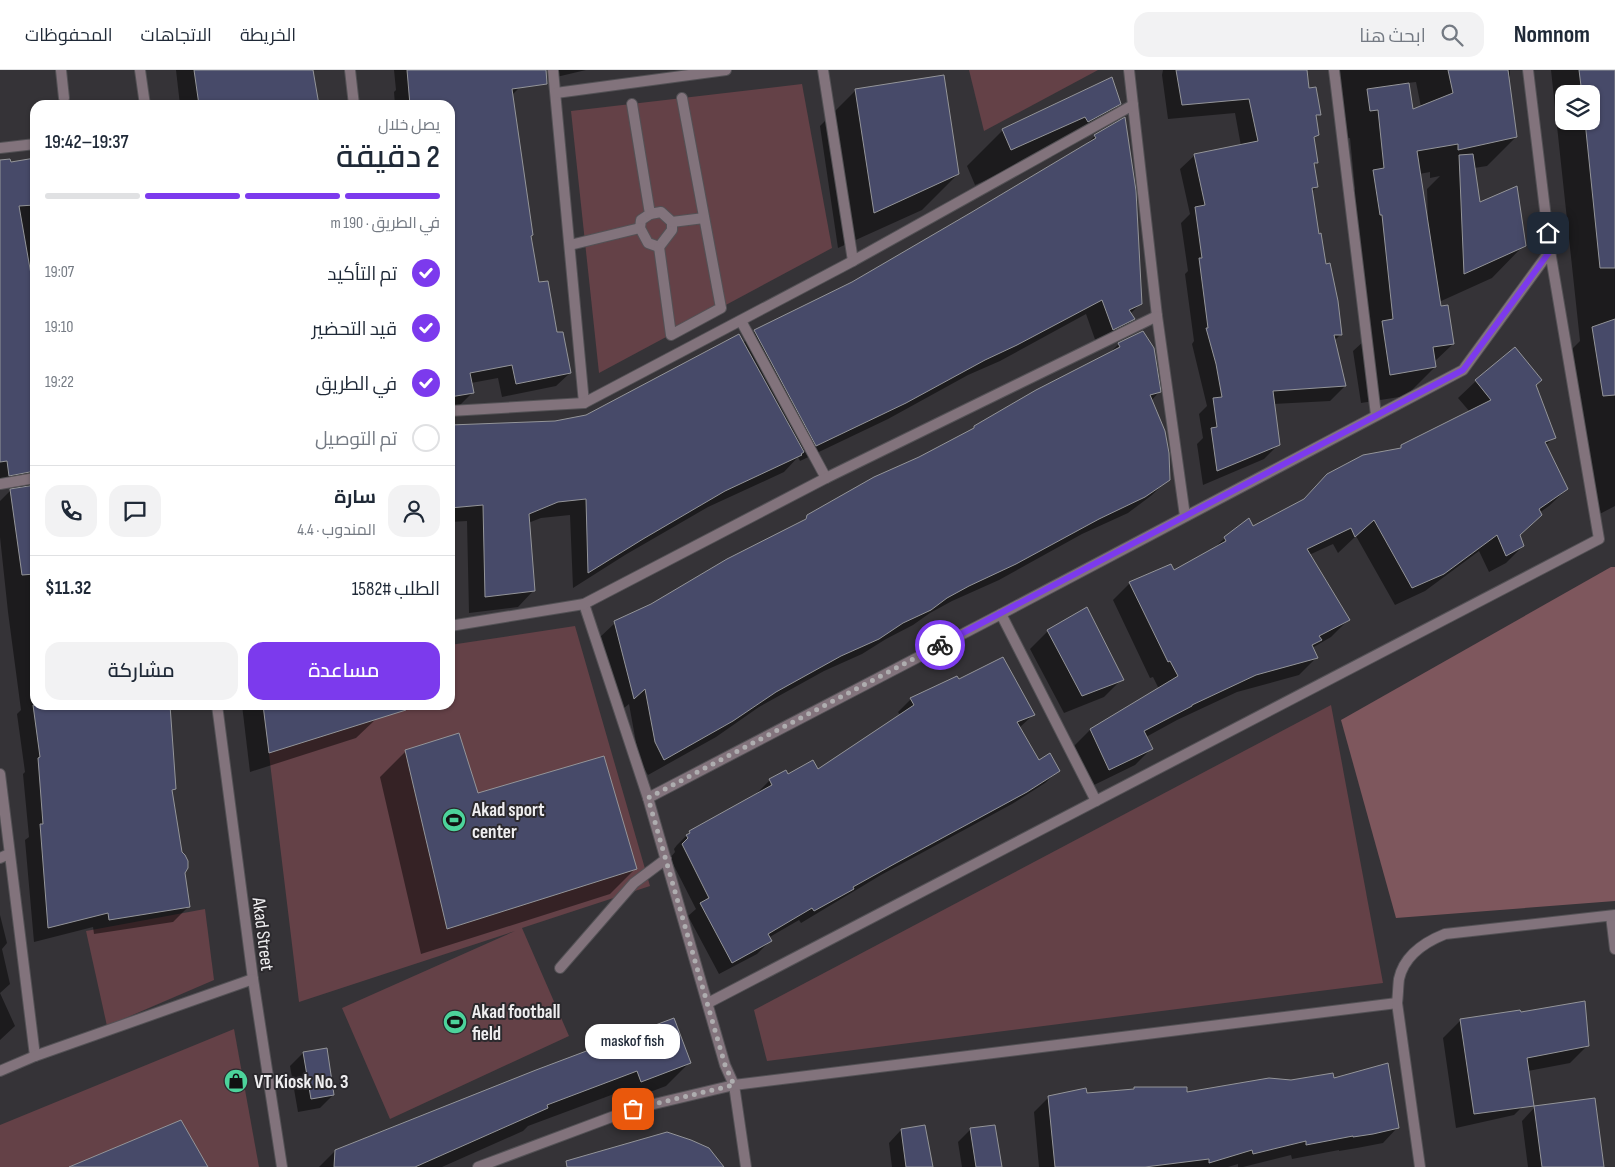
<!DOCTYPE html>
<html lang="ar">
<meta charset="utf-8">
<style>
body{margin:0;font-family:"Sofia Sans Condensed",Cairo,sans-serif;background:#f2f2f3;color:#1f2937;direction:rtl;height:100vh;display:flex;flex-direction:column;font-size:19px;white-space:nowrap}
*{box-sizing:border-box;margin:0}
p{font-size:16px;color:#747a83}
.icon{flex:none;width:28px;height:28px;fill:none;stroke:currentColor;stroke-width:2;stroke-linecap:round;stroke-linejoin:round}
.map{position:relative;flex:1;overflow:hidden;direction:ltr}
.sheet{position:absolute;left:30px;top:30px;width:425px;height:610px;display:flex;flex-direction:column;background:#fff;border-radius:15px;box-shadow:0 1px 4px #0004;direction:rtl}
.sheet>*{flex:none}
.tools{position:absolute;left:1555px;top:15px;display:grid;gap:10px}
.tools a{display:grid;place-items:center;width:45px;height:45px;border-radius:10px;background:#fff;box-shadow:0 1px 4px #0004;font-size:25px}
.pin{position:absolute;display:grid;place-items:center;width:42px;height:42px;color:#fff;margin:-21px;border-radius:10px;box-shadow:0 2px 8px #0006}
.courier{position:absolute;display:grid;place-items:center;width:50px;height:50px;margin:-25px;border:4px solid #7c3aed;border-radius:50%;background:#fff;color:#222;box-shadow:0 1px 6px #0007}
.bubble{position:absolute;height:35px;border-radius:15px;background:#fff;box-shadow:0 1px 4px #0004;font-size:16px;font-weight:600;line-height:35px;text-align:center;direction:rtl}
.head em{font-style:normal;font-weight:600}
.head div{display:flex;flex-direction:column-reverse}
.head{display:flex;align-items:center;justify-content:space-between;height:85px;padding:0 15px}
h1{font-size:32px;font-weight:600;line-height:38px}
.bar{display:grid;grid-template-columns:repeat(4,1fr);gap:8px 5px;align-content:center;height:60px;padding:0 15px}
.bar i{height:6px;border-radius:4px;background:#e0e1e3}
.bar .selected{background:#7c3aed}
.bar p{grid-column:span 4}
.line{display:flex;align-items:center;gap:12px;padding:0 15px;border-top:1px solid #e0e1e3}
.line div{flex:1}
.round{display:grid;place-items:center;flex:none;width:52px;height:52px;border-radius:15px;background:#f2f2f3}
ol{padding:0 15px;list-style:none}
li{display:flex;align-items:center;gap:15px;height:55px}
li p{margin-inline-start:auto}
li .icon{padding:5px;border-radius:50%;background:#7c3aed;color:#fff;stroke-width:4}
li:last-child{color:#747a83}
li i{width:28px;height:28px;border:2px solid #e0e1e3;border-radius:50%}
.action{display:flex;gap:10px;margin-top:auto;padding:10px 15px}
.action a{flex:1;height:58px;border-radius:15px;background:#7c3aed;color:#fff;font-size:20px;font-weight:600;line-height:58px;text-align:center}
.action a+a{background:#f2f2f3;color:#1f2937}
header{display:flex;align-items:center;gap:30px;box-sizing:border-box;height:70px;padding:0 25px;background:#fff;border-bottom:1px solid #e0e1e3}
header strong{font-size:24px}
nav{display:flex;gap:28px;margin-inline-start:auto;font-size:18px}
.search{width:350px;height:45px;background:#f2f2f3;display:flex;align-items:center;gap:12px;box-sizing:border-box;padding:0 18px;border-radius:15px;color:#747a83;font-size:19px}
.map>svg:first-child{display:block}
.green{fill:#644147}
.forest{fill:#7e575d}
.shadow{fill:#0007;fill-rule:evenodd}
.building{fill:#474a69;stroke:#949599}
.lines{fill:none;stroke-linecap:round;stroke-linejoin:round}
.lane-casing{stroke:#535155;stroke-width:12}
.street-casing{stroke:#535155;stroke-width:12}
.lane{stroke:#82737c;stroke-width:10}
.street{stroke:#82737c;stroke-width:10}
.done{stroke:#aeadaf;stroke-width:5;stroke-dasharray:0 9}
.route{stroke:#7c3aed;stroke-width:6}
.labels{text-anchor:middle;stroke-width:4;stroke-linejoin:round;paint-order:stroke}
.poi-label{font-size:19px;font-weight:bold;fill:#efeef0;stroke:#2b292d;text-anchor:start}
.street-label{font-size:19px;fill:#efeef0;stroke:#2b292d}
</style>
<header>
<strong>Nomnom</strong>
<div class="search"><svg class="icon" aria-label="search" viewBox="0 0 24 24"><circle cx="10" cy="10" r="6"/><path d="M15 15l6 6"/></svg>ابحث هنا</div>
<nav><a>الخريطة</a><a>الاتجاهات</a><a>المحفوظات</a></nav>
</header>
<div class="map">
<svg width="1615" height="1097" viewBox="0 0 1615 1097">
<rect width="100%" height="100%" fill="#353337"/>
<!-- green -->
<g class="green">
<polygon points="969,0 1098,0 984,61"/>
<polygon points="802,14 832,178 599,303 571,41"/>
<polygon points="575,556 650,816 522,858 569,966 390,1049 342,938 515,861 299,932 263,635 450,635 450,575"/>
<polygon points="1331,635 1383,913 767,991 754,940"/>
<polygon points="205,839 214,910 107,956 86,861"/>
<polygon points="234,959 259,1097 0,1097 0,1055"/>
</g>
<!-- forest -->
<polygon class="forest" points="1611,497 1615,497 1615,831 1396,848 1341,650"/>
<!-- shadow -->
<g class="shadow">
<polygon points="176,0 312,0 318,35 180,35"/>
<polygon points="394,0 517,0 520,17 512,25 530,167 538,214 570,303 556,316 502,327 498,308 471,313 473,322 459,336 450,338 450,35 395,35 394,22 396,20"/>
<polygon points="547,0 586,0 548,9"/>
<polygon points="1163,0 1305,0 1308,19 1319,44 1315,48 1318,64 1313,69 1317,92 1313,96 1317,116 1312,122 1318,165 1341,264 1334,271 1345,316 1330,331 1273,334 1279,374 1264,389 1203,415 1197,374 1203,368 1199,344 1207,336 1192,274 1194,271 1185,204 1188,201 1181,153 1190,144 1180,99 1195,85 1241,76 1235,43 1168,49 1162,5"/>
<path d="M 1337,0 L 1510,0 L 1510,6 L 1508,8 L 1516,67 L 1487,96 L 1474,98 L 1479,133 L 1524,175 L 1492,208 L 1439,232 L 1453,274 L 1434,292 L 1435,297 L 1406,326 L 1361,333 L 1353,281 L 1364,271 L 1345,130 L 1355,119 L 1350,68 L 1342,69 ZM 1416,12 L 1421,37 L 1412,41 L 1407,13 ZM 1430,102 L 1430,108 L 1440,106 L 1427,119 L 1428,148 L 1426,148 L 1419,104 Z"/>
<path d="M 1551,0 L 1615,0 L 1615,436 L 1592,448 L 1567,284 L 1580,271 ZM 1564,24 L 1591,24 L 1591,51 L 1564,51 Z"/>
<polygon points="856,20 958,104 922,140 838,178 820,56"/>
<polygon points="1120,33 1084,69 1052,87 1049,82 975,115 967,96 1003,60"/>
<polygon points="1124,49 1141,233 1130,244 1133,249 1118,265 1097,275 1086,244 1000,291 968,305 888,349 800,391 798,387 784,402 708,437 625,485 573,518 570,445 541,448 528,453 534,520 518,537 469,543 467,451 450,452 450,357 555,353 586,346 743,273 755,261 853,213 1085,75 1095,66"/>
<polygon points="35,90 35,635 166,635 175,719 171,722 188,837 173,852 94,864 93,857 34,872 25,770 29,767 23,704 25,702 17,644 21,640 8,542 0,467 0,431 11,420 24,418 19,416 0,419 0,94"/>
<polygon points="1119,274 1159,322 1151,331 1168,409 1152,425 1128,443 1082,464 999,510 952,531 930,543 913,555 886,569 862,584 824,601 759,637 716,667 648,705 639,689 629,634 618,643 599,568 615,553 652,535 801,453 807,446 969,363 974,357 1107,285"/>
<polygon points="1515,279 1535,315 1554,367 1545,376 1567,419 1549,436 1539,443 1519,465 1523,476 1506,493 1489,502 1479,481 1425,521 1395,535 1356,466 1338,483 1333,474 1309,485 1348,550 1331,567 1312,578 1316,588 1299,605 1237,622 1177,650 1146,667 1152,678 1135,695 1092,716 1073,677 1090,660 1159,619 1153,607 1150,608 1113,530 1130,513 1174,502 1212,480 1225,468 1252,458 1301,432 1328,405 1399,380 1402,376 1470,342 1458,328 1476,311"/>
<polygon points="1048,561 1122,609 1104,627 1064,643 1030,579"/>
<polygon points="957,607 959,611 1033,645 1019,658 1038,692 1058,701 1045,713 1012,734 881,805 801,853 799,850 768,868 770,871 757,884 719,904 688,846 696,839 670,788 675,782 674,779 677,775 690,762 757,724 757,723 770,710 817,701 900,645 898,642 911,629"/>
<polygon points="242,635 372,635 376,649 356,668 250,702"/>
<polygon points="406,681 477,724 636,798 610,824 421,884 380,707"/>
<polygon points="0,845 7,873 2,879 10,914 0,923 15,956 0,970"/>
<polygon points="1461,950 1588,975 1570,993 1528,1001 1532,1027 1514,1045 1456,1058 1443,968"/>
<polygon points="303,983 333,1025 320,1038 298,1042 290,996"/>
<polygon points="689,993 666,1016 618,1034 614,1024 528,1056 523,1061 442,1097 319,1097 335,1081 537,1001"/>
<polygon points="1333,1009 1397,1058 1383,1073 1357,1078 1339,1081 1339,1080 1292,1089 1291,1085 1243,1097 1238,1097 1238,1094 1228,1097 1039,1097 1034,1042 1049,1027 1132,1020 1134,1018 1186,1023 1291,1011"/>
<polygon points="1535,1037 1603,1097 1528,1097 1522,1051"/>
<polygon points="971,1059 1000,1097 962,1097 958,1072"/>
<polygon points="901,1060 932,1097 892,1097 889,1073"/>
</g>
<!-- building -->
<g class="building">
<polygon points="194,0 313,0 319,35 199,35"/>
<polygon points="407,0 546,0 547,14 512,19 533,165 531,166 539,212 548,211 557,262 563,262 571,303 516,314 512,295 470,303 474,323 450,327 450,35 410,35"/>
<polygon points="1176,0 1307,0 1309,18 1316,17 1321,45 1316,45 1319,65 1314,67 1318,93 1314,93 1318,117 1312,118 1319,164 1321,163 1326,194 1330,193 1338,231 1342,265 1334,265 1346,316 1273,321 1280,375 1217,401 1211,358 1217,357 1213,328 1222,327 1216,294 1206,258 1208,258 1199,188 1202,188 1195,137 1205,135 1194,84 1258,71 1249,29 1182,35"/>
<polygon points="1448,0 1508,0 1517,67 1458,80 1458,74 1417,81 1441,236 1448,235 1454,274 1433,277 1436,297 1390,305 1382,251 1393,249 1382,145 1380,145 1373,100 1384,98 1378,40 1370,41 1367,19 1409,13 1413,39 1453,23"/>
<polygon points="1579,0 1615,0 1615,198 1600,198 1585,51 1591,51 1591,24 1582,24"/>
<polygon points="944,5 959,104 874,143 855,19"/>
<polygon points="1112,7 1121,34 1088,52 1085,47 1011,80 1002,59"/>
<polygon points="1125,47 1136,121 1142,234 1129,240 1135,249 1113,260 1102,230 1017,275 985,290 906,333 816,376 754,260 852,212 972,142 1096,68 1094,65"/>
<polygon points="1473,84 1480,132 1517,116 1526,176 1464,204 1459,85"/>
<polygon points="35,88 35,135 19,136 35,227 35,401 9,406 7,391 0,392 0,90 10,89 11,92"/>
<polygon points="1615,249 1615,325 1603,326 1592,257"/>
<polygon points="1143,261 1154,278 1161,322 1150,325 1165,361 1169,383 1170,410 1145,427 1099,449 1016,494 969,516 947,528 931,540 903,553 879,569 841,586 776,622 733,651 664,690 655,672 645,619 634,629 614,551 651,534 727,489 806,449 807,445 874,407 919,387 974,358 974,356 1036,320 1120,277 1118,273"/>
<polygon points="739,264 804,382 801,384 802,385 725,421 643,469 588,503 586,429 558,432 529,444 535,521 485,527 483,435 450,438 450,355 555,351 586,345"/>
<polygon points="1515,277 1542,310 1536,315 1556,368 1545,372 1568,419 1539,439 1542,445 1520,465 1524,476 1506,486 1497,465 1444,504 1412,518 1374,450 1355,467 1351,458 1307,479 1350,550 1319,566 1322,570 1312,575 1318,588 1256,605 1192,635 1192,636 1144,661 1153,679 1109,700 1090,659 1178,606 1170,591 1168,592 1129,512 1171,494 1174,500 1226,471 1224,467 1249,448 1253,456 1304,429 1327,404 1363,385 1401,378 1401,375 1491,330 1475,310"/>
<polygon points="35,415 35,504 22,505 10,419"/>
<polygon points="1087,537 1124,610 1082,626 1047,560"/>
<polygon points="1003,587 1035,645 1017,652 1039,690 1050,683 1060,701 1027,722 896,793 853,817 854,819 814,841 812,838 768,864 772,871 732,893 700,833 709,828 682,774 688,768 686,765 690,763 689,761 772,715 769,709 786,700 788,704 813,690 818,699 914,635 910,628 957,606 959,609"/>
<polygon points="33,635 170,635 176,719 172,720 182,782 185,785 188,791 188,798 185,803 190,837 109,850 108,843 48,858 40,754 43,754 38,688 40,687"/>
<polygon points="263,635 405,635 406,640 269,683"/>
<polygon points="459,663 478,723 604,686 637,799 447,859 405,680"/>
<polygon points="1585,931 1589,976 1527,988 1534,1036 1474,1044 1460,949 1520,940 1521,942"/>
<polygon points="674,948 691,993 641,1012 637,1001 547,1035 548,1038 415,1097 334,1097 335,1080 536,1000"/>
<polygon points="327,978 334,1025 311,1029 303,982"/>
<polygon points="1388,993 1399,1058 1373,1064 1353,1067 1353,1066 1306,1075 1306,1071 1253,1084 1252,1080 1209,1093 1209,1089 1145,1097 1055,1097 1048,1026 1086,1018 1087,1023 1134,1019 1134,1017 1187,1017 1187,1022 1269,1008 1291,1010 1333,1003 1334,1008"/>
<polygon points="1595,1028 1604,1097 1542,1097 1534,1036"/>
<polygon points="181,1050 208,1097 69,1097"/>
<polygon points="925,1055 933,1097 906,1097 901,1059"/>
<polygon points="995,1055 1002,1097 976,1097 970,1058"/>
<polygon points="667,1062 691,1070 709,1078 724,1097 567,1097 566,1091"/>
</g>
<g class="lines">
<!-- lane casing -->
<g class="lane-casing">
<g id="lane">
<polyline points="61,0 64,28"/>
<polyline points="1611,846 1615,879"/>
<polyline points="560,898 634,813 666,789"/>
</g>
</g>
<!-- street casing -->
<g class="street-casing">
<g id="street">
<polyline points="140,0 145,35"/>
<polyline points="350,0 354,35"/>
<polyline points="553,0 584,333"/>
<polyline points="823,0 853,191"/>
<polyline points="1129,0 1157,246 1185,446"/>
<polyline points="1334,0 1376,345"/>
<polyline points="556,23 726,0"/>
<polyline points="632,34 650,144 641,150 640,158 648,173 659,177 672,160 672,152"/>
<polyline points="0,78 35,74"/>
<polyline points="650,144 661,142 672,152 704,148"/>
<polyline points="570,175 640,158"/>
<polyline points="659,177 671,265 721,238 682,28"/>
<polyline points="741,251 826,408"/>
<polyline points="450,341 584,333 853,191 1133,35"/>
<polyline points="0,414 35,408"/>
<polyline points="584,534 648,728 725,995 734,1015 746,1097"/>
<polyline points="1001,544 1096,731"/>
<polyline points="450,556 584,534 826,408 1157,246"/>
<polyline points="217,635 253,909 282,1097"/>
<polyline points="0,704 35,986"/>
<polyline points="648,728 1001,544 1463,300 1550,181"/>
<polyline points="0,788 9,784"/>
<polyline points="708,933 1599,469 1550,181 1528,0"/>
<polyline points="0,1001 35,986 253,909"/>
<polyline points="478,1097 633,1039 734,1015 1397,933"/>
<path d="M 1420,1097 L 1397,933 C 1398,926 1398,917 1399,909 C 1404,886 1425,872 1445,864 L 1615,845"/>
</g>
</g>
<!-- lane -->
<use href="#lane" class="lane"/>
<!-- street -->
<use href="#street" class="street"/>
</g>
<g class="lines">
<!-- done -->
<polyline class="done" points="633,1039 734,1015 725,995 648,728 940,575"/>
<!-- route -->
<polyline class="route" points="940,575 1463,300 1550,181 1548,163"/>
</g>
<!-- icons -->
<defs>
<g id="stadium-disc" transform="scale(1.25)"><circle r="9.5" fill="#4cd39b" stroke="#2b292d"/><path d="M0-5a6.5 5 0 1 0 0 10a6.5 5 0 1 0 0-10ZM-3.5-1.8h7v3.6h-7Z" fill="#111"/></g>
<g id="shop-disc" transform="scale(1.25)"><circle r="9.5" fill="#4cd39b" stroke="#2b292d"/><path d="M-5-2.5h2.3a2.7 3.5 0 0 1 5.4 0H5L5.5 6h-11ZM-1.5-2.5h3a1.5 2.3 0 0 0-3 0Z" fill="#111"/></g>
</defs>
<g fill-rule="evenodd">
<use href="#stadium-disc" x="454" y="750"/>
<use href="#stadium-disc" x="455" y="952"/>
<use href="#shop-disc" x="236" y="1011"/>
</g>
<g class="labels">
<!-- poi labels -->
<g class="poi-label">
<text x="472" y="746">Akad sport<tspan x="472" dy="22">center</tspan></text>
<text x="472" y="948">Akad football<tspan x="472" dy="22">field</tspan></text>
<text x="254" y="1018">VT Kiosk No. 3</text>
</g>
<!-- street labels -->
<g class="street-label">
<text transform="translate(264 864) rotate(83)" y="7">Akad Street</text>
</g>
</g>
</svg>
<div class="tools">
<a><svg class="icon" aria-label="layers" viewBox="0 0 24 24"><path d="M12 4l9 5-9 5-9-5zM3 14l9 5 9-5"/></svg></a>
</div>
<div class="pin" style="left:633px;top:1039px;background:#ea580c"><svg class="icon" aria-label="bag" viewBox="0 0 24 24"><path d="M5 8h14l-1 12H6zM9 8a3 3 0 0 1 6 0"/></svg></div>
<div class="pin" style="left:1548px;top:163px;background:#1f2937"><svg class="icon" aria-label="home" viewBox="0 0 24 24"><path d="M3 11l9-7 9 7M6 9v11h12V9"/></svg></div>
<div class="courier" style="left:940px;top:575px"><svg class="icon" aria-label="bike" viewBox="0 0 24 24"><circle cx="6" cy="16" r="4"/><circle cx="18" cy="16" r="4"/><path d="M6 16l4-8h5l3 8M10 8l3 8H6M13 5h3"/></svg></div>
<div class="bubble" style="left:585px;top:954px;width:95px">maskof fish</div>
<section class="sheet">
<div class="head"><div><h1>2 دقيقة</h1><p>يصل خلال</p></div><em>19:37–19:42</em></div>
<div class="bar"><i class="selected"></i><i class="selected"></i><i class="selected"></i><i></i><p>في الطريق · 190 m</p></div>
<ol>
<li><svg class="icon" aria-label="check" viewBox="0 0 24 24"><path d="M5 12l5 5 9-10"/></svg>تم التأكيد<p>19:07</p></li>
<li><svg class="icon" aria-label="check" viewBox="0 0 24 24"><path d="M5 12l5 5 9-10"/></svg>قيد التحضير<p>19:10</p></li>
<li><svg class="icon" aria-label="check" viewBox="0 0 24 24"><path d="M5 12l5 5 9-10"/></svg>في الطريق<p>19:22</p></li>
<li><i></i>تم التوصيل</li>
</ol>
<div class="line" style="height:90px"><a class="round"><svg class="icon" aria-label="person" viewBox="0 0 24 24"><circle cx="12" cy="8" r="4"/><path d="M4 21q1-7 8-7t8 7"/></svg></a><div><b>سارة</b><p>المندوب · 4.4</p></div><a class="round"><svg class="icon" aria-label="chat" viewBox="0 0 24 24"><path d="M4 5h16v11H9l-5 4z"/></svg></a><a class="round"><svg class="icon" aria-label="phone" viewBox="0 0 24 24"><path d="M5 4h4l2 5-3 2q2 4 5 5l2-3 5 2v4C11 20 4 13 5 4z"/></svg></a></div>
<div class="line" style="height:65px"><div>الطلب #1582</div><b>$11.32</b></div>
<div class="action"><a>مساعدة</a><a>مشاركة</a></div>
</section>
</div>
